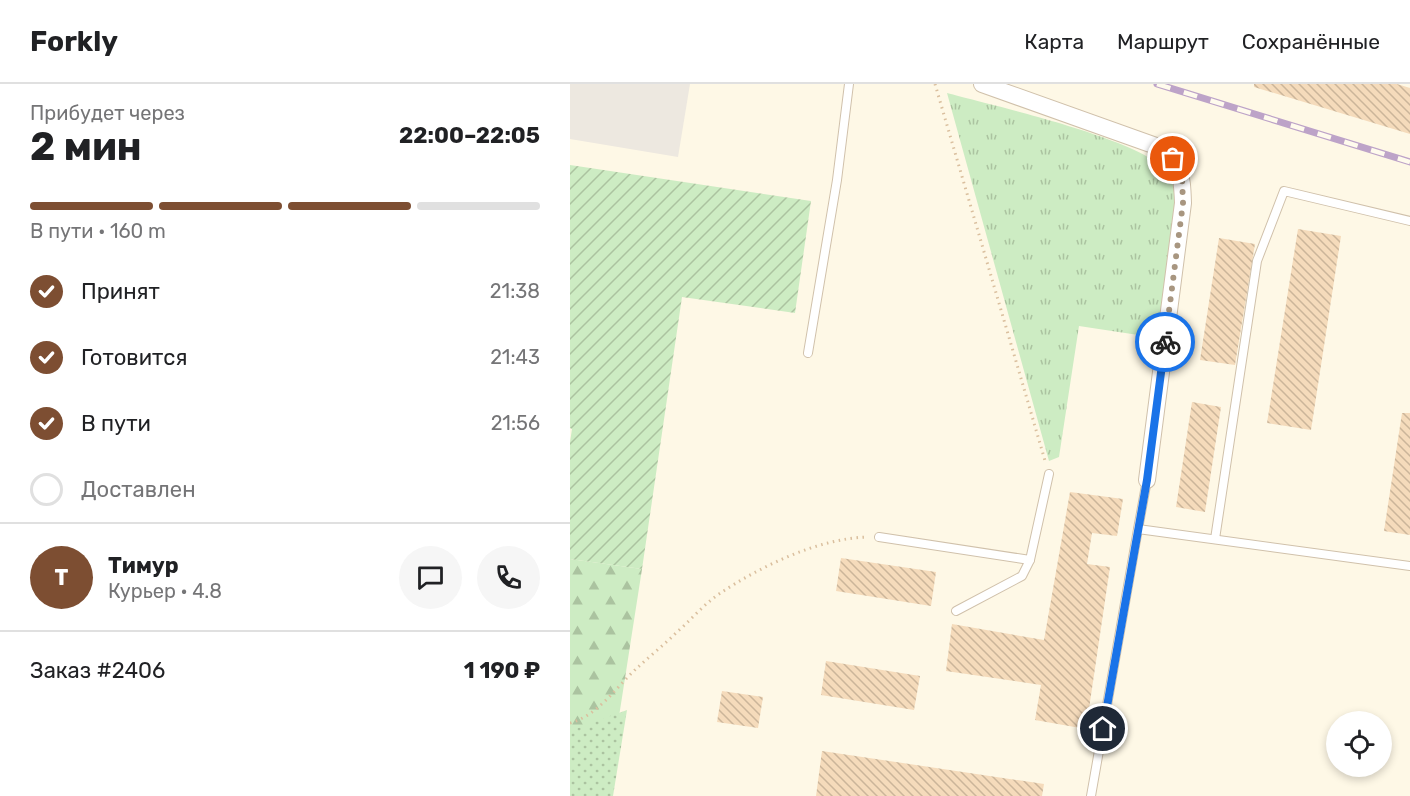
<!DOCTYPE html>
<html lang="ru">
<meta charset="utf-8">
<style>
body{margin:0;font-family:Rubik,sans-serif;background:#f6f6f6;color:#202124;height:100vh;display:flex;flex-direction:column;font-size:22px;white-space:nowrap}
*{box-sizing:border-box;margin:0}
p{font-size:20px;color:#757577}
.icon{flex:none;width:33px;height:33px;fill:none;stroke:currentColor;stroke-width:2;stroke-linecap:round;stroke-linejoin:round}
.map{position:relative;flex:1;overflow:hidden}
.drawer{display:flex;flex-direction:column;background:#fff;width:570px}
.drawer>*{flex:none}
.tools{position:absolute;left:756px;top:627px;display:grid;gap:12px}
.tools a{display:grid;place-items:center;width:66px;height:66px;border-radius:50%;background:#fff;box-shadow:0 3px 9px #0003;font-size:30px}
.pin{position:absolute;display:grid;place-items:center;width:51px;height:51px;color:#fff;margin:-26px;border:3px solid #fff;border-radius:50%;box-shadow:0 2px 6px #0007}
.courier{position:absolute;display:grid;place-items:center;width:60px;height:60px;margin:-30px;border:4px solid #1a73e8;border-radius:50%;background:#fff;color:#222;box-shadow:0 2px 8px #0007}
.summary em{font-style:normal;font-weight:700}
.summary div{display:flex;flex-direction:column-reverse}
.summary{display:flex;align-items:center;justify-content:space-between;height:102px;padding:0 30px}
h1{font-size:39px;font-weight:700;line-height:45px}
.bar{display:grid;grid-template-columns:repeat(4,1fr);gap:9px 6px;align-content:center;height:72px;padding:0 30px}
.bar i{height:8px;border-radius:4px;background:#e0e0e0}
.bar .active{background:#7d4e32}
.bar p{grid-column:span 4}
.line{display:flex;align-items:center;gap:15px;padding:0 30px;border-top:2px solid #e0e0e0}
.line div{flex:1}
.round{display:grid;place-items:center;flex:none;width:63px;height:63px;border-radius:32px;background:#f6f6f6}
ol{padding:0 30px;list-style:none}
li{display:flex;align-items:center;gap:18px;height:66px}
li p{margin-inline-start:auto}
li .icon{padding:6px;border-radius:50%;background:#7d4e32;color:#fff;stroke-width:4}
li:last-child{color:#757577}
li i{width:33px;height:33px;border:3px solid #e0e0e0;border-radius:50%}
header{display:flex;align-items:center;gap:36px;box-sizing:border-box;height:84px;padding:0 30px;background:#fff;border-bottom:2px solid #e0e0e0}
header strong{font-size:28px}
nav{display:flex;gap:33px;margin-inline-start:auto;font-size:21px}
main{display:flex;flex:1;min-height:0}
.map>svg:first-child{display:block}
.industrial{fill:#ede8e0}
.grass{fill:url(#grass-tufts)}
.forest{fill:url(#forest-firs)}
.park{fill:url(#park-dots)}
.garden{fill:url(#garden-furrows)}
.building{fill:url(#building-back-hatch)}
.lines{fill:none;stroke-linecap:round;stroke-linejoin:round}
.lane-casing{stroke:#d0c1ab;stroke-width:10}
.street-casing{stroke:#d0c1ab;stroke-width:18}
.path{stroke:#dabf9e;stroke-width:3;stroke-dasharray:1.5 4.5;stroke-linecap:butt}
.lane{stroke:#fff;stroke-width:8}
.street{stroke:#fff;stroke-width:16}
.rail-casing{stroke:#bda3c8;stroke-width:7}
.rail{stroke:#fffbed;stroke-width:4.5;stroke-dasharray:14;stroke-linecap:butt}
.done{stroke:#a89680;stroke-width:6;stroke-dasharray:0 10.8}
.route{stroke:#1a73e8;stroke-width:8}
</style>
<header>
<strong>Forkly</strong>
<nav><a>Карта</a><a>Маршрут</a><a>Сохранённые</a></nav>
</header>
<main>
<section class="drawer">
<div class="summary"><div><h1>2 мин</h1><p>Прибудет через</p></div><em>22:00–22:05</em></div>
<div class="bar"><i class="active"></i><i class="active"></i><i class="active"></i><i></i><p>В пути · 160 m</p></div>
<ol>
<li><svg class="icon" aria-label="check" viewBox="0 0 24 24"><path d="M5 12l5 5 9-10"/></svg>Принят<p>21:38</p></li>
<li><svg class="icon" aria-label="check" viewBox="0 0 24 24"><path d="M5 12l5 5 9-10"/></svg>Готовится<p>21:43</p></li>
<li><svg class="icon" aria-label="check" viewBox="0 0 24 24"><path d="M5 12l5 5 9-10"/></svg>В пути<p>21:56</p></li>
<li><i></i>Доставлен</li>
</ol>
<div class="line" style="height:108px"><b class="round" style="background:#7d4e32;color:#fff">Т</b><div><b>Тимур</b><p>Курьер · 4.8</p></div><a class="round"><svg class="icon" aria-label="chat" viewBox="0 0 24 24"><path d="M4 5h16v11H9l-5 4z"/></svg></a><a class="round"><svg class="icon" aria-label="phone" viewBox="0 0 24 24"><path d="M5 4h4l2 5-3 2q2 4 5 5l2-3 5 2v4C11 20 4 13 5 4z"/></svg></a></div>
<div class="line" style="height:78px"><div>Заказ #2406</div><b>1 190 ₽</b></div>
</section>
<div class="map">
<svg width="840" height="712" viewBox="0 0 840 712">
<defs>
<pattern id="grass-tufts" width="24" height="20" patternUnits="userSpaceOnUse" patternTransform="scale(1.5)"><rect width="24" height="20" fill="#cdecc3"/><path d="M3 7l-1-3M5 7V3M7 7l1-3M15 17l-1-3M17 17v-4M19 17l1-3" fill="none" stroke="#abc3a0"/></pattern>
<pattern id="forest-firs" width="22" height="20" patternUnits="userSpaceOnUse" patternTransform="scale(1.5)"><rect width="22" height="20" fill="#cdecc3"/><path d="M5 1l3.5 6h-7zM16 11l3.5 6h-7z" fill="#abc3a0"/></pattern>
<pattern id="park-dots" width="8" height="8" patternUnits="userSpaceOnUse" patternTransform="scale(1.5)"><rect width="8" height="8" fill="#cdecc3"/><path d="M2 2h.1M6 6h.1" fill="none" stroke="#abc3a0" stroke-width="1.8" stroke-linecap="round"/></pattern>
<pattern id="garden-furrows" width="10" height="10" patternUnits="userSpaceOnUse" patternTransform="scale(1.5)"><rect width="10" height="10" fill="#cdecc3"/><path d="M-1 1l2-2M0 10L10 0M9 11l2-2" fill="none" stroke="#abc3a0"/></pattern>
<pattern id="building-back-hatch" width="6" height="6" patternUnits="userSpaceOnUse" patternTransform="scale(1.5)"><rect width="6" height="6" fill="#f5dbbb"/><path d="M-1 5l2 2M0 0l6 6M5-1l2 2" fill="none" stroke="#cbb59a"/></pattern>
</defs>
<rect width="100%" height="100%" fill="#fef8e6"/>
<!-- industrial -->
<polygon class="industrial" points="0,0 120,0 108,73 0,55"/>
<!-- grass -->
<path class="grass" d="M 377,9 C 421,21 572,55 596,87 C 603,96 605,109 607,121 L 588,254 L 509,242 L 489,373 L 479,377 Z"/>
<!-- forest -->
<polygon class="forest" points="0,475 72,485 48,639 0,712"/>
<!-- park -->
<polygon class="park" points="57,626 43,712 0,712 0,647"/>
<!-- garden -->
<polygon class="garden" points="0,81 241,117 225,229 112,213 72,485 0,475 0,358 2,345 0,344"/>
<!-- building -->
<g class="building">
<polygon points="684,0 827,0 840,4 840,50 684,3"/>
<polygon points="728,145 771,152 741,346 697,339"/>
<polygon points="649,154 685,160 665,281 630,276"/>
<polygon points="622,318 651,323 635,428 606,423"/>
<polygon points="832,329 840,329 840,451 814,447"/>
<polygon points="500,408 553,415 547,452 522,449 517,480 540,483 516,645 465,636 471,601 376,587 382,540 474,556"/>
<polygon points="271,474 366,488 361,522 266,507"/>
<polygon points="256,577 350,592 344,626 251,611"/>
<polygon points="152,607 193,613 188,644 147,638"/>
<polygon points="252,667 474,700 472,712 246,712"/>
</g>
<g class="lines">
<!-- lane casing -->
<g class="lane-casing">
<g id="lane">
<polyline points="238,269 267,96 279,0"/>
<polyline points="568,445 577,396"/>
<polyline points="309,453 460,476"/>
<polyline points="645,455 687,177 714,107 840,137"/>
<polyline points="386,527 452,492 460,476 479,390"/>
<polyline points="521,712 568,445 840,482"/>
</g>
</g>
<!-- street casing -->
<g class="street-casing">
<path id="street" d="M 412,0 L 586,62 C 611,81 612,88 613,119 L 577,396"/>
</g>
<!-- path -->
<g class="path">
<polyline points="365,0 476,380"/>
<path d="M 0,639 C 29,631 46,603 67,584 C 80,572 95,560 108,547 C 122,535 133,521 149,510 C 189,483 249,454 298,453"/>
</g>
<!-- lane -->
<use href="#lane" class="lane"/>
<!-- street -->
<use href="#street" class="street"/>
<!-- rail casing -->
<g class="rail-casing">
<polyline id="rail" points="587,0 840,78"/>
</g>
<!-- rail -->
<use href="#rail" class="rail"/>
</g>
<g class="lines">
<!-- done -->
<polyline class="done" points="595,258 613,119 612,93 603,75"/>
<!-- route -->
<polyline class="route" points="533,645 577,396 595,258"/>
</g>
</svg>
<div class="tools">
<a><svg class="icon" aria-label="locate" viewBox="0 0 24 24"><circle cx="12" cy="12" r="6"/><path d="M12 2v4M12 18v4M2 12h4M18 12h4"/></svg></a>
</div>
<div class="pin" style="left:603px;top:75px;background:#ea580c"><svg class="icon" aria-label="bag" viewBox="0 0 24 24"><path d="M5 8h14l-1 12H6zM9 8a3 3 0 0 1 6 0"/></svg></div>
<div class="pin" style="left:533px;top:645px;background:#1f2937"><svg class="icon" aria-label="home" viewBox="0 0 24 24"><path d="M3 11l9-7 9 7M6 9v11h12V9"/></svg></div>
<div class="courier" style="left:595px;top:258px"><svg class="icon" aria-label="bike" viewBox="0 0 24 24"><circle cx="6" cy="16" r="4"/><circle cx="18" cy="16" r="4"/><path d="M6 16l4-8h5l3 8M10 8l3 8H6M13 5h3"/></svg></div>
</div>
</main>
